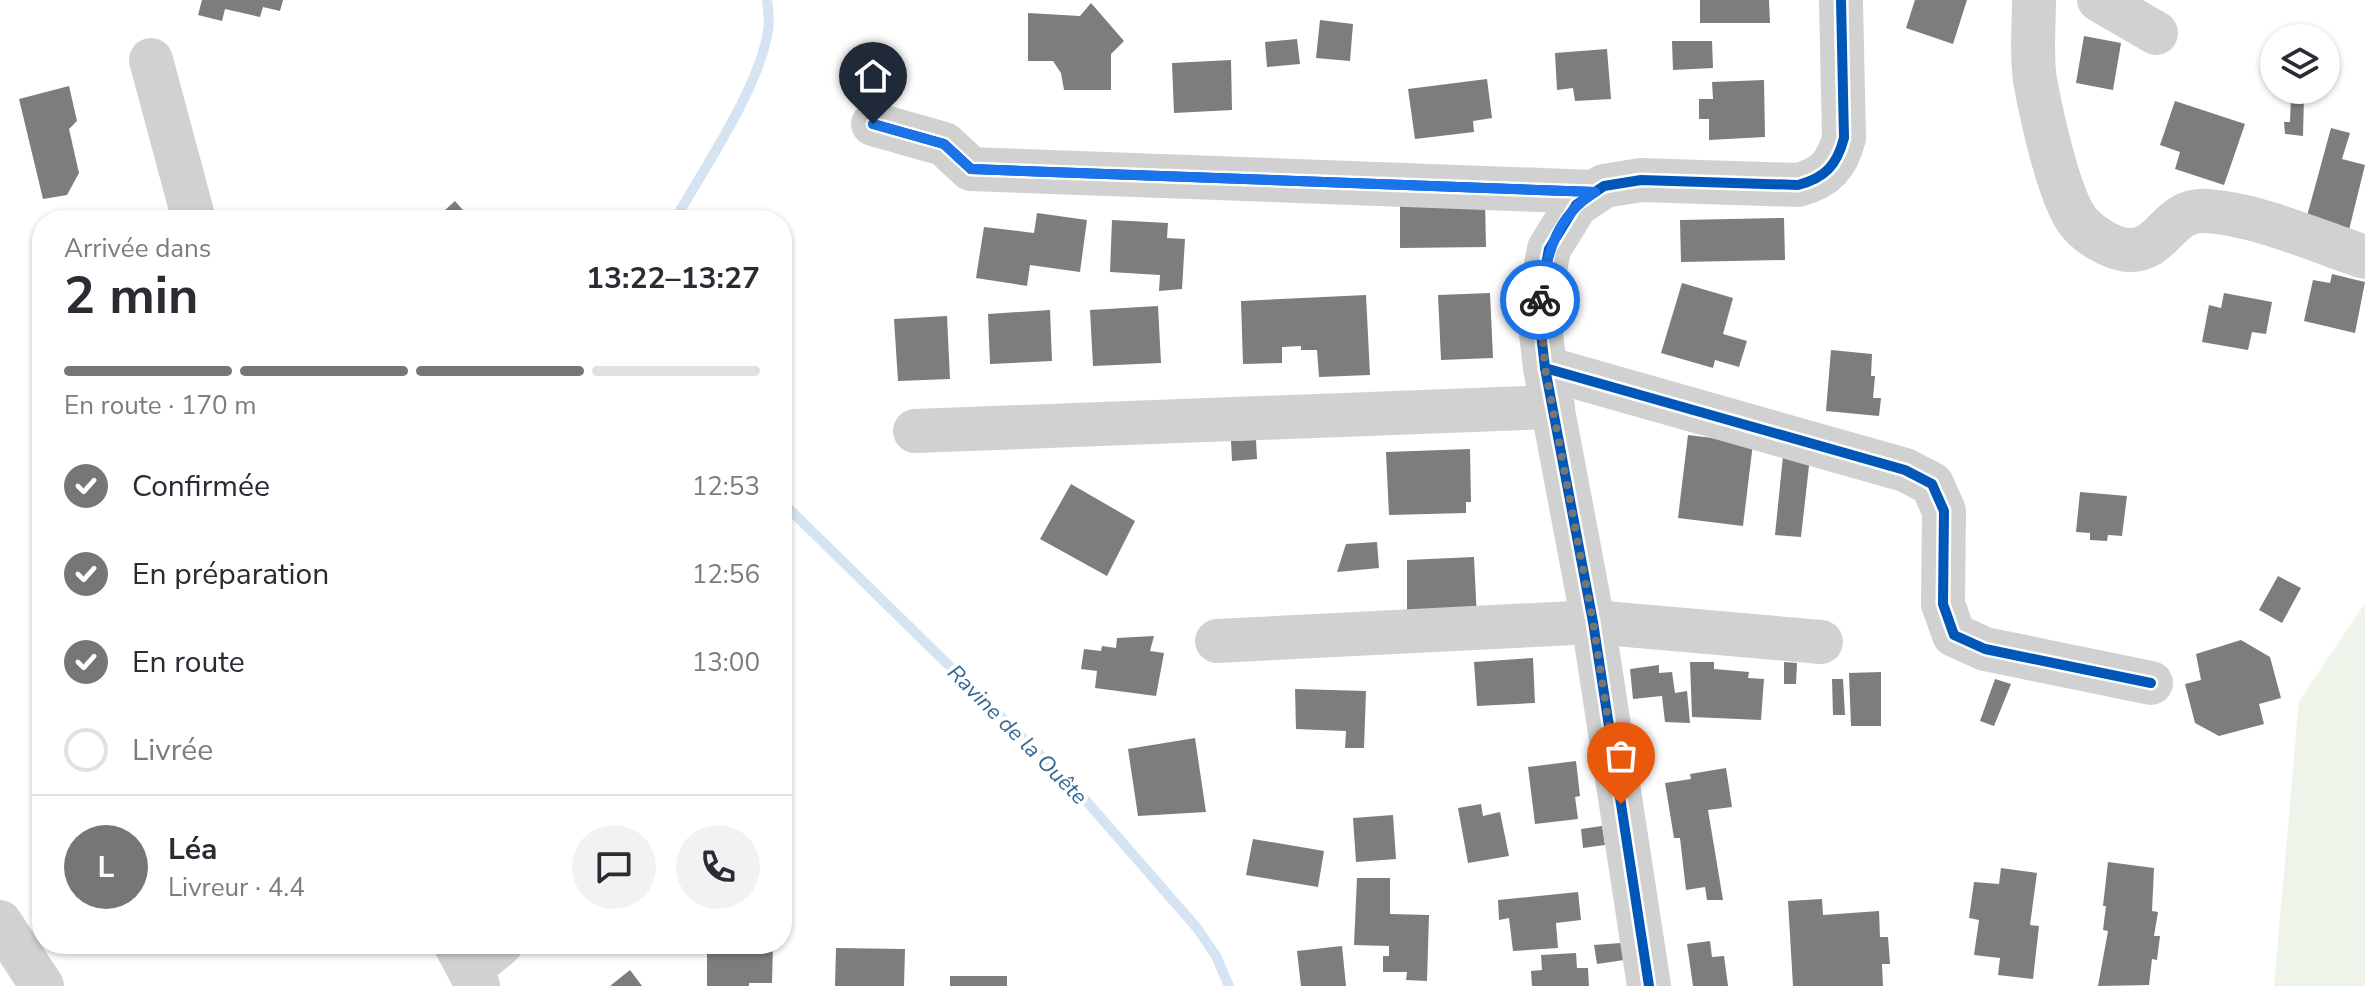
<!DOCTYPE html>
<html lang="fr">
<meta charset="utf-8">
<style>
body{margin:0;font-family:"Nunito Sans",sans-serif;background:#f2f2f3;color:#2b2b33;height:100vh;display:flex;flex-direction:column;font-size:30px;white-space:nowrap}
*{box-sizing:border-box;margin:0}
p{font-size:26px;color:#7c7c81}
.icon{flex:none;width:44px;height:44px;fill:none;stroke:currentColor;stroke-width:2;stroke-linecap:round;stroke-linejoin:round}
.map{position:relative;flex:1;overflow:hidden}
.drawer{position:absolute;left:32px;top:210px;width:760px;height:744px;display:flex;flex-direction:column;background:#fff;border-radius:32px;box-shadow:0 2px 6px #0004}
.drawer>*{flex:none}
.fabs{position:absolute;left:2260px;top:24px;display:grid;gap:16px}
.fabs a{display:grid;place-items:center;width:80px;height:80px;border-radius:50%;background:#fff;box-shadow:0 2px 6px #0004;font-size:40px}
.pin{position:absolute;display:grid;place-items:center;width:68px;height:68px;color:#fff;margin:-82px -34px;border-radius:50% 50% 50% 0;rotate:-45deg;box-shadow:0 0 8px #0007}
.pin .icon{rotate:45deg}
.courier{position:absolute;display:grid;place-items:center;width:80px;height:80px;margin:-40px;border:6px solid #1a73e8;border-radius:50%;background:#fff;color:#222;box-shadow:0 2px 10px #0007}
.summary em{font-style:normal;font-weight:700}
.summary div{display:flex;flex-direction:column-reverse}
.summary{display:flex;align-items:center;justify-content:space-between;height:136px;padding:0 32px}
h1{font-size:52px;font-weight:700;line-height:60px}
.bar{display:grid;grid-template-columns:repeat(4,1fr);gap:12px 8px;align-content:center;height:96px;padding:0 32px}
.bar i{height:10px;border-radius:6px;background:#e1e1e2}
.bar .selected{background:#767676}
.bar p{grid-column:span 4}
.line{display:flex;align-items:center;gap:20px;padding:0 32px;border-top:2px solid #e1e1e2}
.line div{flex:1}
.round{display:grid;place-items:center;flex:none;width:84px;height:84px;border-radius:42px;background:#f2f2f3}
ol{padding:0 32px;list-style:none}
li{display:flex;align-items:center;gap:24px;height:88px}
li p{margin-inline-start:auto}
li .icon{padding:8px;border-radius:50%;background:#767676;color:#fff;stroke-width:4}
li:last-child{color:#7c7c81}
li i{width:44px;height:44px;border:4px solid #e1e1e2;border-radius:50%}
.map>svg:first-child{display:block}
.green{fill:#eef4ea}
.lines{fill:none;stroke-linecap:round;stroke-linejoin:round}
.stream{stroke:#d4e4f2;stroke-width:10}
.building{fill:#7d7d7d}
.minor{stroke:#d1d1d1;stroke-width:44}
.cycleway-casing{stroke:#fff;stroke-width:15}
.cycleway{stroke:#0057b8;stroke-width:10}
.done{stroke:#767676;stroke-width:8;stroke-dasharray:0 14.4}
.route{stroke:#1a73e8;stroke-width:10}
.labels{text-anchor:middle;stroke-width:8;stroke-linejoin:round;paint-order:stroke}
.water-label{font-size:22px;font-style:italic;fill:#356893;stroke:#fff}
</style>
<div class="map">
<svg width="2365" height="986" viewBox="0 0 2365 986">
<rect width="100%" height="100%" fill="#fff"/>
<!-- green -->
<polygon class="green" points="2365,603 2365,986 2274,986 2299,701"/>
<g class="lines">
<!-- stream -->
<g class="stream">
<path d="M 678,220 L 680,211 C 708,162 759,87 768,31 C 770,21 768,10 767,0"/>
<polyline points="782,502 1081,795 1197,928 1216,956 1229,986"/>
</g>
</g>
<!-- building -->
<g class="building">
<polygon points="202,0 283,0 280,11 263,7 260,17 225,9 222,21 198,15"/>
<polygon points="1700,0 1769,0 1770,23 1700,23"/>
<polygon points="1915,0 1967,0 1953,44 1906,28"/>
<polygon points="1091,3 1124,41 1111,54 1111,90 1064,90 1061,73 1053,61 1028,61 1028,13 1080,16"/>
<polygon points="1320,20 1353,24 1350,61 1316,58"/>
<polygon points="2084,36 2121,43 2113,90 2076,83"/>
<polygon points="1297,39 1300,64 1267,67 1265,42"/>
<polygon points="1672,41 1712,41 1713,68 1673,70"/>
<polygon points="1607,49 1611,99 1575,101 1573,88 1557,90 1555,53"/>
<polygon points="1231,60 1232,110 1174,113 1172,63"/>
<polygon points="1487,79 1492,118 1473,121 1474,132 1415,139 1408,89"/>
<polygon points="1764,80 1765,137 1709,140 1709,119 1699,119 1699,99 1713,99 1712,82"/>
<polygon points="69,86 77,121 69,129 79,173 67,195 43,199 19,99"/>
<polygon points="2291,95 2304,95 2303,136 2285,134 2284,122 2290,122"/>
<polygon points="2175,101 2245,124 2224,185 2175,169 2180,152 2160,145"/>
<polygon points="2331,128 2350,133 2342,159 2365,165 2347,238 2304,227"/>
<polygon points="455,201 469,217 477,210 485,220 434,220"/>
<polygon points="1485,201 1486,247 1400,248 1400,203"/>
<polygon points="1037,213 1087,220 1080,272 1030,265 1027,286 976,278 984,227 1034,233"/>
<polygon points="1784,218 1785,260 1681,262 1680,220"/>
<polygon points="1112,220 1168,223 1167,238 1185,239 1182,289 1159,291 1160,275 1110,272"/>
<polygon points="2332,274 2365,282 2355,333 2304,321 2313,280 2330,283"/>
<polygon points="1682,283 1733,298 1723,334 1747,341 1739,367 1715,360 1713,368 1661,353"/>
<polygon points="1490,293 1493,358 1441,360 1438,295"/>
<polygon points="2224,293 2272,302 2266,334 2252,332 2248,350 2202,342 2209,305 2221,308"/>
<polygon points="1366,295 1370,375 1319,377 1317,350 1301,350 1301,346 1282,347 1282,363 1243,364 1241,301"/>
<polygon points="1158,306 1161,363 1093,366 1090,310"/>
<polygon points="1050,310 1052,361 990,364 988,314"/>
<polygon points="947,316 950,379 898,381 894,319"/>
<polygon points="1831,350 1872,354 1871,376 1875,376 1873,398 1881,398 1879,416 1826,411"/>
<polygon points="1688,435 1753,443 1743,526 1678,518"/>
<polygon points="1256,440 1257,459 1232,461 1231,441"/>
<polygon points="1784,446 1811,448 1801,537 1775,535"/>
<polygon points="1470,449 1471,502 1466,502 1466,513 1389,515 1386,452"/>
<polygon points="1071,484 1135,521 1107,576 1040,539"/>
<polygon points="2080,492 2127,496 2122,536 2108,535 2107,541 2090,540 2090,533 2076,532"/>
<polygon points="1377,542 1379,568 1337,572 1346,544"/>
<polygon points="1474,557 1477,620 1407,624 1407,560"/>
<polygon points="2278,576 2301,588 2282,623 2259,610"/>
<polygon points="1154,636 1150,651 1164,653 1156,696 1095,688 1097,671 1081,669 1084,649 1101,651 1102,646 1116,648 1117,638"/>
<polygon points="2241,640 2270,657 2281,698 2259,704 2264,724 2219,736 2195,723 2185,684 2201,680 2196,654"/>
<polygon points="1533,658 1535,703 1477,706 1474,662"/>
<polygon points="1690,662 1714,662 1714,669 1749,672 1748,678 1764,679 1761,720 1692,717"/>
<polygon points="1784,662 1797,663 1796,684 1784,684"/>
<polygon points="1659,665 1659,673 1672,672 1675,693 1687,691 1690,723 1665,722 1662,696 1633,699 1630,669"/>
<polygon points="1881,672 1881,726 1851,726 1849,673"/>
<polygon points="1832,679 1843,679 1845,715 1833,715"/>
<polygon points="1995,679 2011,684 1994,726 1980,721"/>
<polygon points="1295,689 1366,691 1364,748 1345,748 1346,731 1296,729"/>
<polygon points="1195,738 1206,812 1138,816 1128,749"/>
<polygon points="1576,761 1580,796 1575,797 1578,819 1535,824 1528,767"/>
<polygon points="1726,768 1732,807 1708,810 1723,900 1707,900 1705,887 1686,890 1680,838 1674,838 1665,783 1691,779 1690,774"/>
<polygon points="1481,804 1483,816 1500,812 1509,856 1468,863 1458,808"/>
<polygon points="1393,815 1396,859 1356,862 1353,818"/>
<polygon points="1602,826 1605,845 1583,848 1581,829"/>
<polygon points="1253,839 1324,851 1318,887 1246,875"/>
<polygon points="2108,862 2154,868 2152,911 2158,912 2154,936 2160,936 2157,960 2152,959 2149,985 2098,986 2108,931 2103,930 2106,906 2103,906"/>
<polygon points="2001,868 2037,873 2030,925 2039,926 2033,979 1998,975 2000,958 1974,955 1979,920 1969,918 1974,882 1999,884"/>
<polygon points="1357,878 1390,878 1390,914 1429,915 1427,981 1406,980 1407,972 1383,972 1383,956 1389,956 1389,946 1354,945"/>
<polygon points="1578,892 1581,920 1556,923 1558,948 1513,951 1509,918 1499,920 1498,900"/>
<polygon points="1822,899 1823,915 1879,911 1880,937 1888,937 1890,964 1882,964 1883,986 1793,986 1788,901"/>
<polygon points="1710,941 1712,957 1724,956 1728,986 1693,986 1687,944"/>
<polygon points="1621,943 1624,960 1597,964 1594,945"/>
<polygon points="707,944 773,944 772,983 749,983 749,986 707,986"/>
<polygon points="1342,946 1346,986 1301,986 1297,951"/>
<polygon points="836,948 905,949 904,986 835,986"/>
<polygon points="1576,953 1577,968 1588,968 1589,986 1532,986 1531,971 1542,970 1541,955"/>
<polygon points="630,970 642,986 610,986"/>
<rect x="950" y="976" width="57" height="10"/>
</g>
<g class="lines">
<!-- minor -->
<g class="minor">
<path d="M 2034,0 C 2034,26 2031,54 2035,80 C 2041,113 2058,193 2077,220 C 2086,233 2111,249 2128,250 C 2164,252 2167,208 2207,211 C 2256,214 2317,241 2365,257"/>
<polyline points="2099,0 2156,33"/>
<polyline points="151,60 194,220"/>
<polyline points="873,124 944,144 971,169 1595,192"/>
<polyline points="1545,368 1905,470 1932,484 1944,511 1943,604 1954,635 1985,649 2151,683"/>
<polyline points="915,431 1553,407"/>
<polyline points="1217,641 1593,622 1821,642"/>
<polyline points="0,922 42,986"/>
<polyline points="455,944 478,986"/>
<polyline points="469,970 501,944"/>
<path d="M 1649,986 L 1593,622 L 1545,368 L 1538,308 L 1549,249 L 1576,205 L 1604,186 L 1641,180 L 1798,185 C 1825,178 1837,165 1844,138 L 1841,0"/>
</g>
<!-- cycleway casing -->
<g class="cycleway-casing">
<g id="cycleway">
<polyline points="873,124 944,144 971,169 1595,192"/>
<polyline points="1545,368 1905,470 1932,484 1944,511 1943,604 1954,635 1985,649 2151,683"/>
<path d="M 1649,986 L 1593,622 L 1545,368 L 1538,308 L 1549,249 L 1576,205 L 1604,186 L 1641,180 L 1798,185 C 1825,178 1837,165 1844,138 L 1841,0"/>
</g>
</g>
<!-- cycleway -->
<use href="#cycleway" class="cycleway"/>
</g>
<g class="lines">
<!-- done -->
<polyline class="done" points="1540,300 1545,368 1593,622 1621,804"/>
<!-- route -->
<path class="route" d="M 873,124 L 944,144 L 971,169 L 1595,192 C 1553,219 1548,254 1540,300"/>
</g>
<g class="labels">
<!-- water labels -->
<g class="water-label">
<text transform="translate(1018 734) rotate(45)" y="8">Ravine de la Ouête</text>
</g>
</g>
</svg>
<div class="fabs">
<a><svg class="icon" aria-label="layers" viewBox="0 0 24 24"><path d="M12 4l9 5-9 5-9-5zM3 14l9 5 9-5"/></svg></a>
</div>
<div class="pin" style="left:1621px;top:804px;background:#ea580c"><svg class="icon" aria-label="bag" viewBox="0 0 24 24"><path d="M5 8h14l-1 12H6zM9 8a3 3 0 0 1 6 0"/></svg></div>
<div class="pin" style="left:873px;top:124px;background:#1f2937"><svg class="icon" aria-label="home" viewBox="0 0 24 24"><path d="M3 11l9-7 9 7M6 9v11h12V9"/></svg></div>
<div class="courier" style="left:1540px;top:300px"><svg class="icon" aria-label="bike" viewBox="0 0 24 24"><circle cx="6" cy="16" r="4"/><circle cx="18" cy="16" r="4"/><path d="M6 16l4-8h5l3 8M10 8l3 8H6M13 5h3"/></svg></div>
<section class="drawer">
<div class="summary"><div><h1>2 min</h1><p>Arrivée dans</p></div><em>13:22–13:27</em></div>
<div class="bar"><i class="selected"></i><i class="selected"></i><i class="selected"></i><i></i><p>En route · 170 m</p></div>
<ol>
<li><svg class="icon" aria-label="check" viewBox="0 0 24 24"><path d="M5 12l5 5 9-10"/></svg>Confirmée<p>12:53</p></li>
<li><svg class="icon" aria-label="check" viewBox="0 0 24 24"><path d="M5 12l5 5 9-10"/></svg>En préparation<p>12:56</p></li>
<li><svg class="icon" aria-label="check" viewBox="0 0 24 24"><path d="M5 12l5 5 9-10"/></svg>En route<p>13:00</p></li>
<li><i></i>Livrée</li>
</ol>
<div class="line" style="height:144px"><b class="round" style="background:#767676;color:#fff">L</b><div><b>Léa</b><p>Livreur · 4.4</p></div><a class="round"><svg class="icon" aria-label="chat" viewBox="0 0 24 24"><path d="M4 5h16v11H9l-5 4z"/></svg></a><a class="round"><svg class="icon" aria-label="phone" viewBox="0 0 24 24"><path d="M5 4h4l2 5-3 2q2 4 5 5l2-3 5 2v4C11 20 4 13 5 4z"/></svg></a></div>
</section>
</div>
